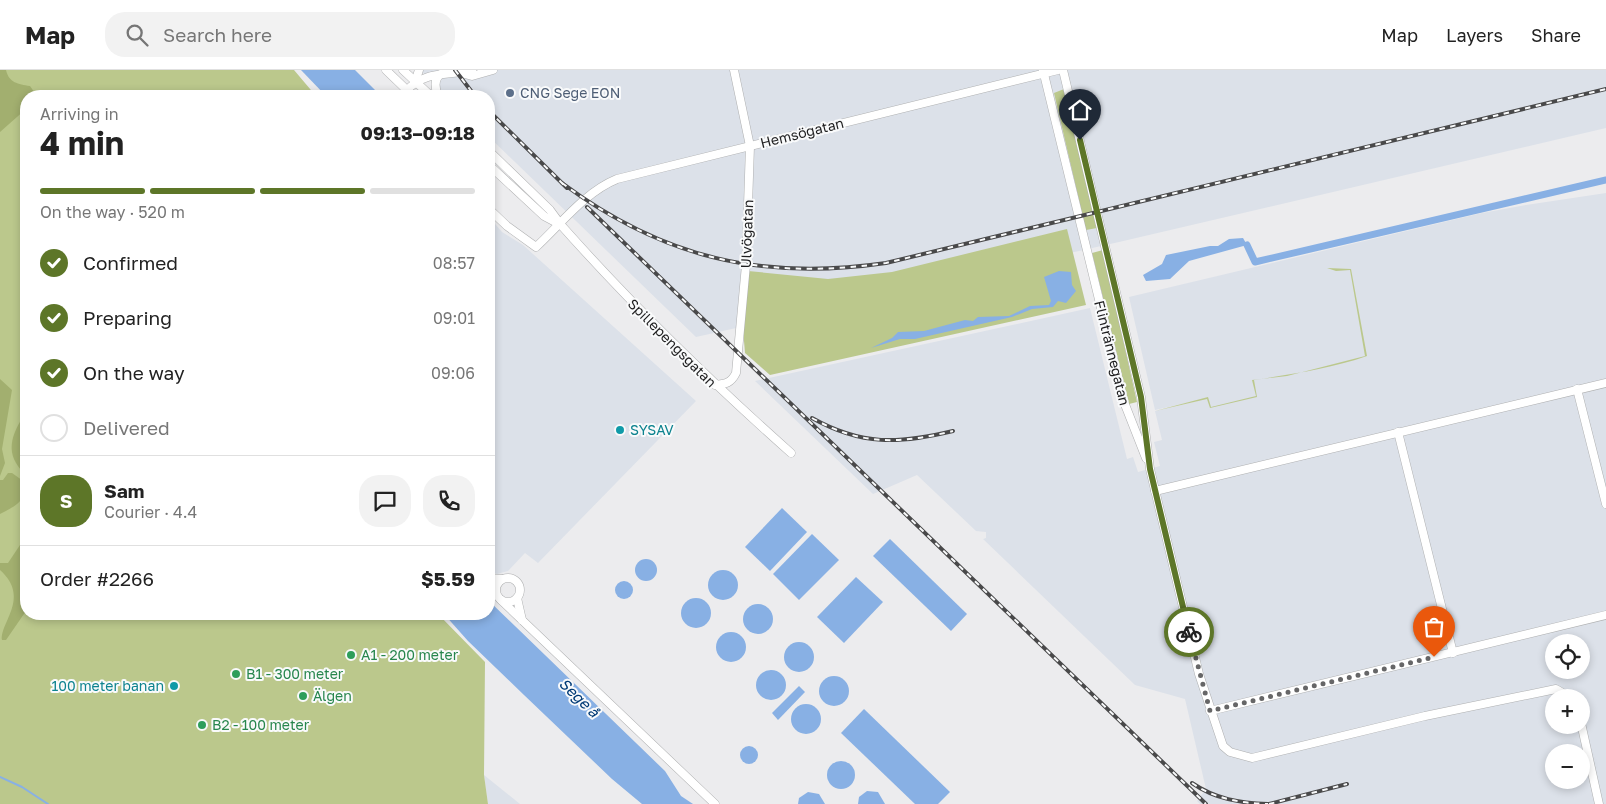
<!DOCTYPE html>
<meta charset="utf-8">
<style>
body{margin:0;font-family:"Golos Text",sans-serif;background:#f2f2f2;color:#222;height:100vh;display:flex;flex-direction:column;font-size:19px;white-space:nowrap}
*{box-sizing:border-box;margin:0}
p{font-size:16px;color:#767676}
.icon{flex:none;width:28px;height:28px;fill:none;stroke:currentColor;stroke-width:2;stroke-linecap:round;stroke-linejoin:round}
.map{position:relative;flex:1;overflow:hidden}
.drawer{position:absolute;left:20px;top:20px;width:475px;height:530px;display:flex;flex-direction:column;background:#fff;border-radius:20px;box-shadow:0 2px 8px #0003}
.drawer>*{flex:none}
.buttons{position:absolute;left:1545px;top:564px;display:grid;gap:10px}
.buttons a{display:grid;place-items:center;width:45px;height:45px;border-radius:50%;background:#fff;box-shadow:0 2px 8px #0003;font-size:25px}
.pin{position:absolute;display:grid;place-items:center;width:42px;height:42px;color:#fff;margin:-51px -21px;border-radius:50% 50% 50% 0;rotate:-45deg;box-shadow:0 0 5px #0007}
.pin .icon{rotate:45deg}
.courier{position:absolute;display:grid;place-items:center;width:50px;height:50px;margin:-25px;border:4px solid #5d7628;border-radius:50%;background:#fff;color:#222;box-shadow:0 1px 6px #0007}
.summary em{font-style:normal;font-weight:700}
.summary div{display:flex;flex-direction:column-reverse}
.summary{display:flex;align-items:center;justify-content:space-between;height:85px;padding:0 20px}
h1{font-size:32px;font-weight:700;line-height:38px}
.bar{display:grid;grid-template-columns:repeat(4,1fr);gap:8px 5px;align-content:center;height:60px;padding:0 20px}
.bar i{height:6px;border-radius:4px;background:#e0e0e0}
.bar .current{background:#5d7628}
.bar p{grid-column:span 4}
.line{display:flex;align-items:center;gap:12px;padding:0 20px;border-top:1px solid #e0e0e0}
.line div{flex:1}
.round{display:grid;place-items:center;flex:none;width:52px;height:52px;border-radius:20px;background:#f2f2f2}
ol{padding:0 20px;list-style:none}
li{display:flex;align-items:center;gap:15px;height:55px}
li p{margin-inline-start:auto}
li .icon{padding:5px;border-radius:50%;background:#5d7628;color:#fff;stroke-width:4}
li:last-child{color:#767676}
li i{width:28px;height:28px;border:2px solid #e0e0e0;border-radius:50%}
header{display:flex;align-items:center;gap:30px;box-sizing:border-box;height:70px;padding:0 25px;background:#fff;border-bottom:1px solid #e0e0e0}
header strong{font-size:24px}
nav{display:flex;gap:28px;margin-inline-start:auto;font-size:18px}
.search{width:350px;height:45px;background:#f2f2f2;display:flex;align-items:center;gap:12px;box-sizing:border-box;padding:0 18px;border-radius:20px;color:#767676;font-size:19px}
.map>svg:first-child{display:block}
.built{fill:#dce1e9;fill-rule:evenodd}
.green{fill:#bbc88c}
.forest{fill:#a2af6f}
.water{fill:#88b0e4}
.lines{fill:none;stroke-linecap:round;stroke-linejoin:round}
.stream{stroke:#88b0e4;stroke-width:2}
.canal{stroke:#88b0e4;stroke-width:7}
.minor-casing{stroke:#afb0b1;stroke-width:9}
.minor{stroke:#fff;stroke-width:8}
.rail-casing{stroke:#49494a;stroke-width:4}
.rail{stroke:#f9fafb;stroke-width:2;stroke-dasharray:5.5;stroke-linecap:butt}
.done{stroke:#666667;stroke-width:5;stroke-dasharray:0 9}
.route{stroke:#5d7628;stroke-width:6}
.service-dot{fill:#5c6f8a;stroke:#f9fafb;stroke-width:2}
.culture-dot{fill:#0f9aa8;stroke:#f9fafb;stroke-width:2}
.leisure-dot{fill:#2e9e5b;stroke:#f9fafb;stroke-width:2}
.labels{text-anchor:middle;stroke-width:4;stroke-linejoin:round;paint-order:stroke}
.service-label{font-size:14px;fill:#4e5e75;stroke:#f9fafb;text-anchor:start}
.street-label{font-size:14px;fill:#1e1e1f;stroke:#f9fafb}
.culture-label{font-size:14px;fill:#0d838f;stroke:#f9fafb;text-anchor:start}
.leisure-label{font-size:14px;fill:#27864d;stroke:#f9fafb;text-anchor:start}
.water-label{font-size:15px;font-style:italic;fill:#003a76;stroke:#f9fafb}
</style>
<header>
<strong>Map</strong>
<div class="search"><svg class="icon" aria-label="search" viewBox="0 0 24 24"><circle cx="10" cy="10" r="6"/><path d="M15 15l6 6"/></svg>Search here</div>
<nav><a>Map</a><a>Layers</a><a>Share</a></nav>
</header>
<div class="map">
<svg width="1606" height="734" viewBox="0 0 1606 734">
<rect width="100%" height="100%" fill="#ececee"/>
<!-- built -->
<g class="built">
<polygon points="420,0 1606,0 1606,58 1119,172 696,267 489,67 489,26 447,26"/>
<path d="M 1606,123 L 1606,734 L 1200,734 L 1197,731 L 1206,719 L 1185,629 L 1135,615 L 983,469 L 986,468 L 986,462 L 976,461 L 917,405 L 873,424 L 755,311 L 1090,238 L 1127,389 L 1133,387 L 1138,402 L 1160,396 L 1154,372 L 1162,370 L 1155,341 L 1206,329 L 1155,340 L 1129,227 L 1482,143 L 1526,135 ZM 1554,572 L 1581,572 L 1581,600 L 1554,600 ZM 1554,628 L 1581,628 L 1581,655 L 1554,655 ZM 1554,682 L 1581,682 L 1581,710 L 1554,710 Z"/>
<polygon points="489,147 502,162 523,175 696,331 538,493 525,483 508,501 497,504 489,501"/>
<polygon points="484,705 520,734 488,734"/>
</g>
<!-- green -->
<g class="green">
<polygon points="0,0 294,0 316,26 26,26 26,544 438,544 485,592 484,705 488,734 0,734"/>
<polygon points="1064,19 1097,158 1086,160 1054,23"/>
<polygon points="1067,159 1086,235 770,305 745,283 743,259 748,201 828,209 892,202"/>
<polygon points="1103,180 1137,332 1129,334 1092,183"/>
<path d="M 1327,198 L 1351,199 L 1367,286 C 1330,299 1291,304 1254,310 L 1257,327 L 1210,338 L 1207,329 L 1155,341 L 1208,327 L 1211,337 L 1256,326 L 1252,310 L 1287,306 L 1365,286 L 1350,200 L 1336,201 Z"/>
</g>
<!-- forest -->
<g class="forest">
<path d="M 0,0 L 6,0 C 9,13 18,14 30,16 L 37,26 L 26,26 L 26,39 L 0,62 Z"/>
<polygon points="0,309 12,320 2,379 5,393 0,406"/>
<path d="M 26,342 L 26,405 C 3,384 11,365 26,342 Z"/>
<path d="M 8,403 L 12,403 L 26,413 C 26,432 15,436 0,444 L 0,410 L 3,410 Z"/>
<path d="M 26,466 L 26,541 L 6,570 L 2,570 C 0,552 31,528 0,500 L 0,493 L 8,493 Z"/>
</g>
<!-- water -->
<g class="water">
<polygon points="301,0 355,0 381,26 326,26"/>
<polygon points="1243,168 1247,175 1189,191 1170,209 1146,211 1143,205 1162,194 1166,185 1210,176 1218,176 1229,169"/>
<polygon points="1059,201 1071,202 1072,215 1076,221 1066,233 1058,231 1053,237 1032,239 1012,247 915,269 900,269 871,278 892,268 898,262 924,261 965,250 973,251 978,247 1009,246 1030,236 1049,235 1051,231 1044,207"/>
<polygon points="782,438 807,462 770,501 745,477"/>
<polygon points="812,464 839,490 799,530 773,504"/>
<polygon points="890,469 967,544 951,561 873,486"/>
<circle cx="646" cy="500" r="11"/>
<circle cx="723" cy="515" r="15"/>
<polygon points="856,507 883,532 844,573 817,547"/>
<circle cx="624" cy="520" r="9"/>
<circle cx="696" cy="543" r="15"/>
<polygon points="489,531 665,701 681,726 693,734 642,734 612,709 524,625 468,571 444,544 489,544"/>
<circle cx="758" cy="549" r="15"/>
<circle cx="731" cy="577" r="15"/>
<circle cx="799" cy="587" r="15"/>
<circle cx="771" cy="615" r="15"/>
<circle cx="834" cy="621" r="15"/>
<polygon points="799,616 805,622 778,650 772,643"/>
<circle cx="806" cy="649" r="15"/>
<polygon points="864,639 950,722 938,734 915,734 841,663"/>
<circle cx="749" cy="685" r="9"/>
<circle cx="841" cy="705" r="14"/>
<polygon points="867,721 878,722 885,734 858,734 859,727"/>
<polygon points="808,722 819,724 825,734 798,734 799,728"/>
</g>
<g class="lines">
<!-- stream -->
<polyline class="stream" points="0,707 22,717 48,734"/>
<!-- canal -->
<polyline class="canal" points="1247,175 1255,192 1606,110"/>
<!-- minor casing -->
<g class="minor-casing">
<g id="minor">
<polyline points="386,0 413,26"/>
<polyline points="403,0 431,26"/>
<polyline points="1043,0 1124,332 1146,388"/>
<polyline points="1063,0 1141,327 1150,399 1199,604 1223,676 1230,682 1252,688 1425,646 1556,619 1571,628"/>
<polyline points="461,3 472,6 493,0"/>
<polyline points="415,12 419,0"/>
<path d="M 407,20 C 427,0 447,6 472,0"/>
<path d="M 438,26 C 435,18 433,9 441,4"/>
<path d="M 489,81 L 550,140 L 561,155 C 633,236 710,311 791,383"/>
<polyline points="489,95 544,146 559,154"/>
<path d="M 489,139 L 507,156 L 536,177 C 561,154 585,122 617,109 L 1058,0"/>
<path d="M 715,315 C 726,314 731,313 736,303 L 746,195 L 750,76 L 734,0"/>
<polyline points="1577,319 1606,434"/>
<polyline points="1398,362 1453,583"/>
<polyline points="1155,421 1606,313"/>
<circle cx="508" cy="520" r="12"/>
<polyline points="489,508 502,509"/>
<polyline points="517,528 522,550"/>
<polyline points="501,530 715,734"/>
<polyline points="1210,641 1606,545"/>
<polyline points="1581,653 1599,734"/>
</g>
</g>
<!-- minor -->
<use href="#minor" class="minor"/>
<!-- rail casing -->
<g class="rail-casing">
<g id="rail">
<polyline points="455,0 475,26"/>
<polyline points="489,41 567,118"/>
<path d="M 562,113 C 663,188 762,211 886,193 L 1606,19"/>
<polyline points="587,137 1206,734"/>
<path d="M 812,348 C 862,376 899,374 953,361"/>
<path d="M 1192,713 C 1215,729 1240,733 1268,734"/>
<polyline points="1269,734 1347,714"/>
</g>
</g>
<!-- rail -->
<use href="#rail" class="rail"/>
</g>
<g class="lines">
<!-- done -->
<polyline class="done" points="1189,562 1210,641 1434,587"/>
<!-- route -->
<polyline class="route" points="1080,70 1141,327 1150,399 1189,562"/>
</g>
<!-- markers -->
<circle class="service-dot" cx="510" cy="23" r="5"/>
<g class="culture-dot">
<circle cx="620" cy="360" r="5"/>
<circle cx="174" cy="616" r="5"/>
</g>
<g class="leisure-dot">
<circle cx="351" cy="585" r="5"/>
<circle cx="236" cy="604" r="5"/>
<circle cx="303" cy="626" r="5"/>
<circle cx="202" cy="655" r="5"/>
</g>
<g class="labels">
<!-- service labels -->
<g class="service-label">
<text x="520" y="28">CNG Sege EON</text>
</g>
<!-- street labels -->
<g class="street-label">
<text transform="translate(802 63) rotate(-14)" y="5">Hemsögatan</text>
<text transform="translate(747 164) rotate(-88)" y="5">Ulvögatan</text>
<text transform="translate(672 273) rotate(45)" y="5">Spillepengsgatan</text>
<text transform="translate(1112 283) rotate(76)" y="5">Flintrännegatan</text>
</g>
<!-- culture labels -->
<g class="culture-label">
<text x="630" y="365">SYSAV</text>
<text x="164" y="621" text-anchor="end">100 meter banan</text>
</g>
<!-- leisure labels -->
<g class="leisure-label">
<text x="361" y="590">A1 - 200 meter</text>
<text x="246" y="609">B1 - 300 meter</text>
<text x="313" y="631">Älgen</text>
<text x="212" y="660">B2 - 100 meter</text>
</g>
<!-- water labels -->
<g class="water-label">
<text transform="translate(579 628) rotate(44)" y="5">Sege å</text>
</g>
</g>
</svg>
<div class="buttons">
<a><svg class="icon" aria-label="locate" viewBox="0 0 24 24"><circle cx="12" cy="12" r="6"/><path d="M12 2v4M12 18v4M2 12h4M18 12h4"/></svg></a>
<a>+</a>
<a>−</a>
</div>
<div class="pin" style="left:1434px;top:587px;background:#ea580c"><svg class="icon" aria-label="bag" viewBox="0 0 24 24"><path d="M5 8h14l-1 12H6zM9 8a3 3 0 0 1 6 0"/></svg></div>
<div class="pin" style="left:1080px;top:70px;background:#1f2937"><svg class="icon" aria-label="home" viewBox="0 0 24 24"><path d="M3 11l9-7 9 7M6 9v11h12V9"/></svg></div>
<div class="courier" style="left:1189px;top:562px"><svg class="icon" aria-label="bike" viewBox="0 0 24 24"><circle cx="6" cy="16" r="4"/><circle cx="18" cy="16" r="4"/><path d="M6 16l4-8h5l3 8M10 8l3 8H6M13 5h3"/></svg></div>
<section class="drawer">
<div class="summary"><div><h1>4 min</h1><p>Arriving in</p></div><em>09:13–09:18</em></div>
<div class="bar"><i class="current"></i><i class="current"></i><i class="current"></i><i></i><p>On the way · 520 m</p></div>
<ol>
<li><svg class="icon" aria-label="check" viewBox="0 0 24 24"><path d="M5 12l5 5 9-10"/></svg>Confirmed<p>08:57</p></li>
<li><svg class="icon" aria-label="check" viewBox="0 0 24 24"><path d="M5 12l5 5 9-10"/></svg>Preparing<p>09:01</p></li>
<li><svg class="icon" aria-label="check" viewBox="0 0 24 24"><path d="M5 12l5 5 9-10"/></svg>On the way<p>09:06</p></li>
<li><i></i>Delivered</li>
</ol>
<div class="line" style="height:90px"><b class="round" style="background:#5d7628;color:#fff">S</b><div><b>Sam</b><p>Courier · 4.4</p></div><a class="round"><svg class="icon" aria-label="chat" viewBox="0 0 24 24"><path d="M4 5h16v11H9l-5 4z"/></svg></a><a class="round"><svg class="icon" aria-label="phone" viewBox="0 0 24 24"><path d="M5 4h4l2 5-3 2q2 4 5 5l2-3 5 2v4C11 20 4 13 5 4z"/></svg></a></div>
<div class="line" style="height:65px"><div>Order #2266</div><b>$5.59</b></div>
</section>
</div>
